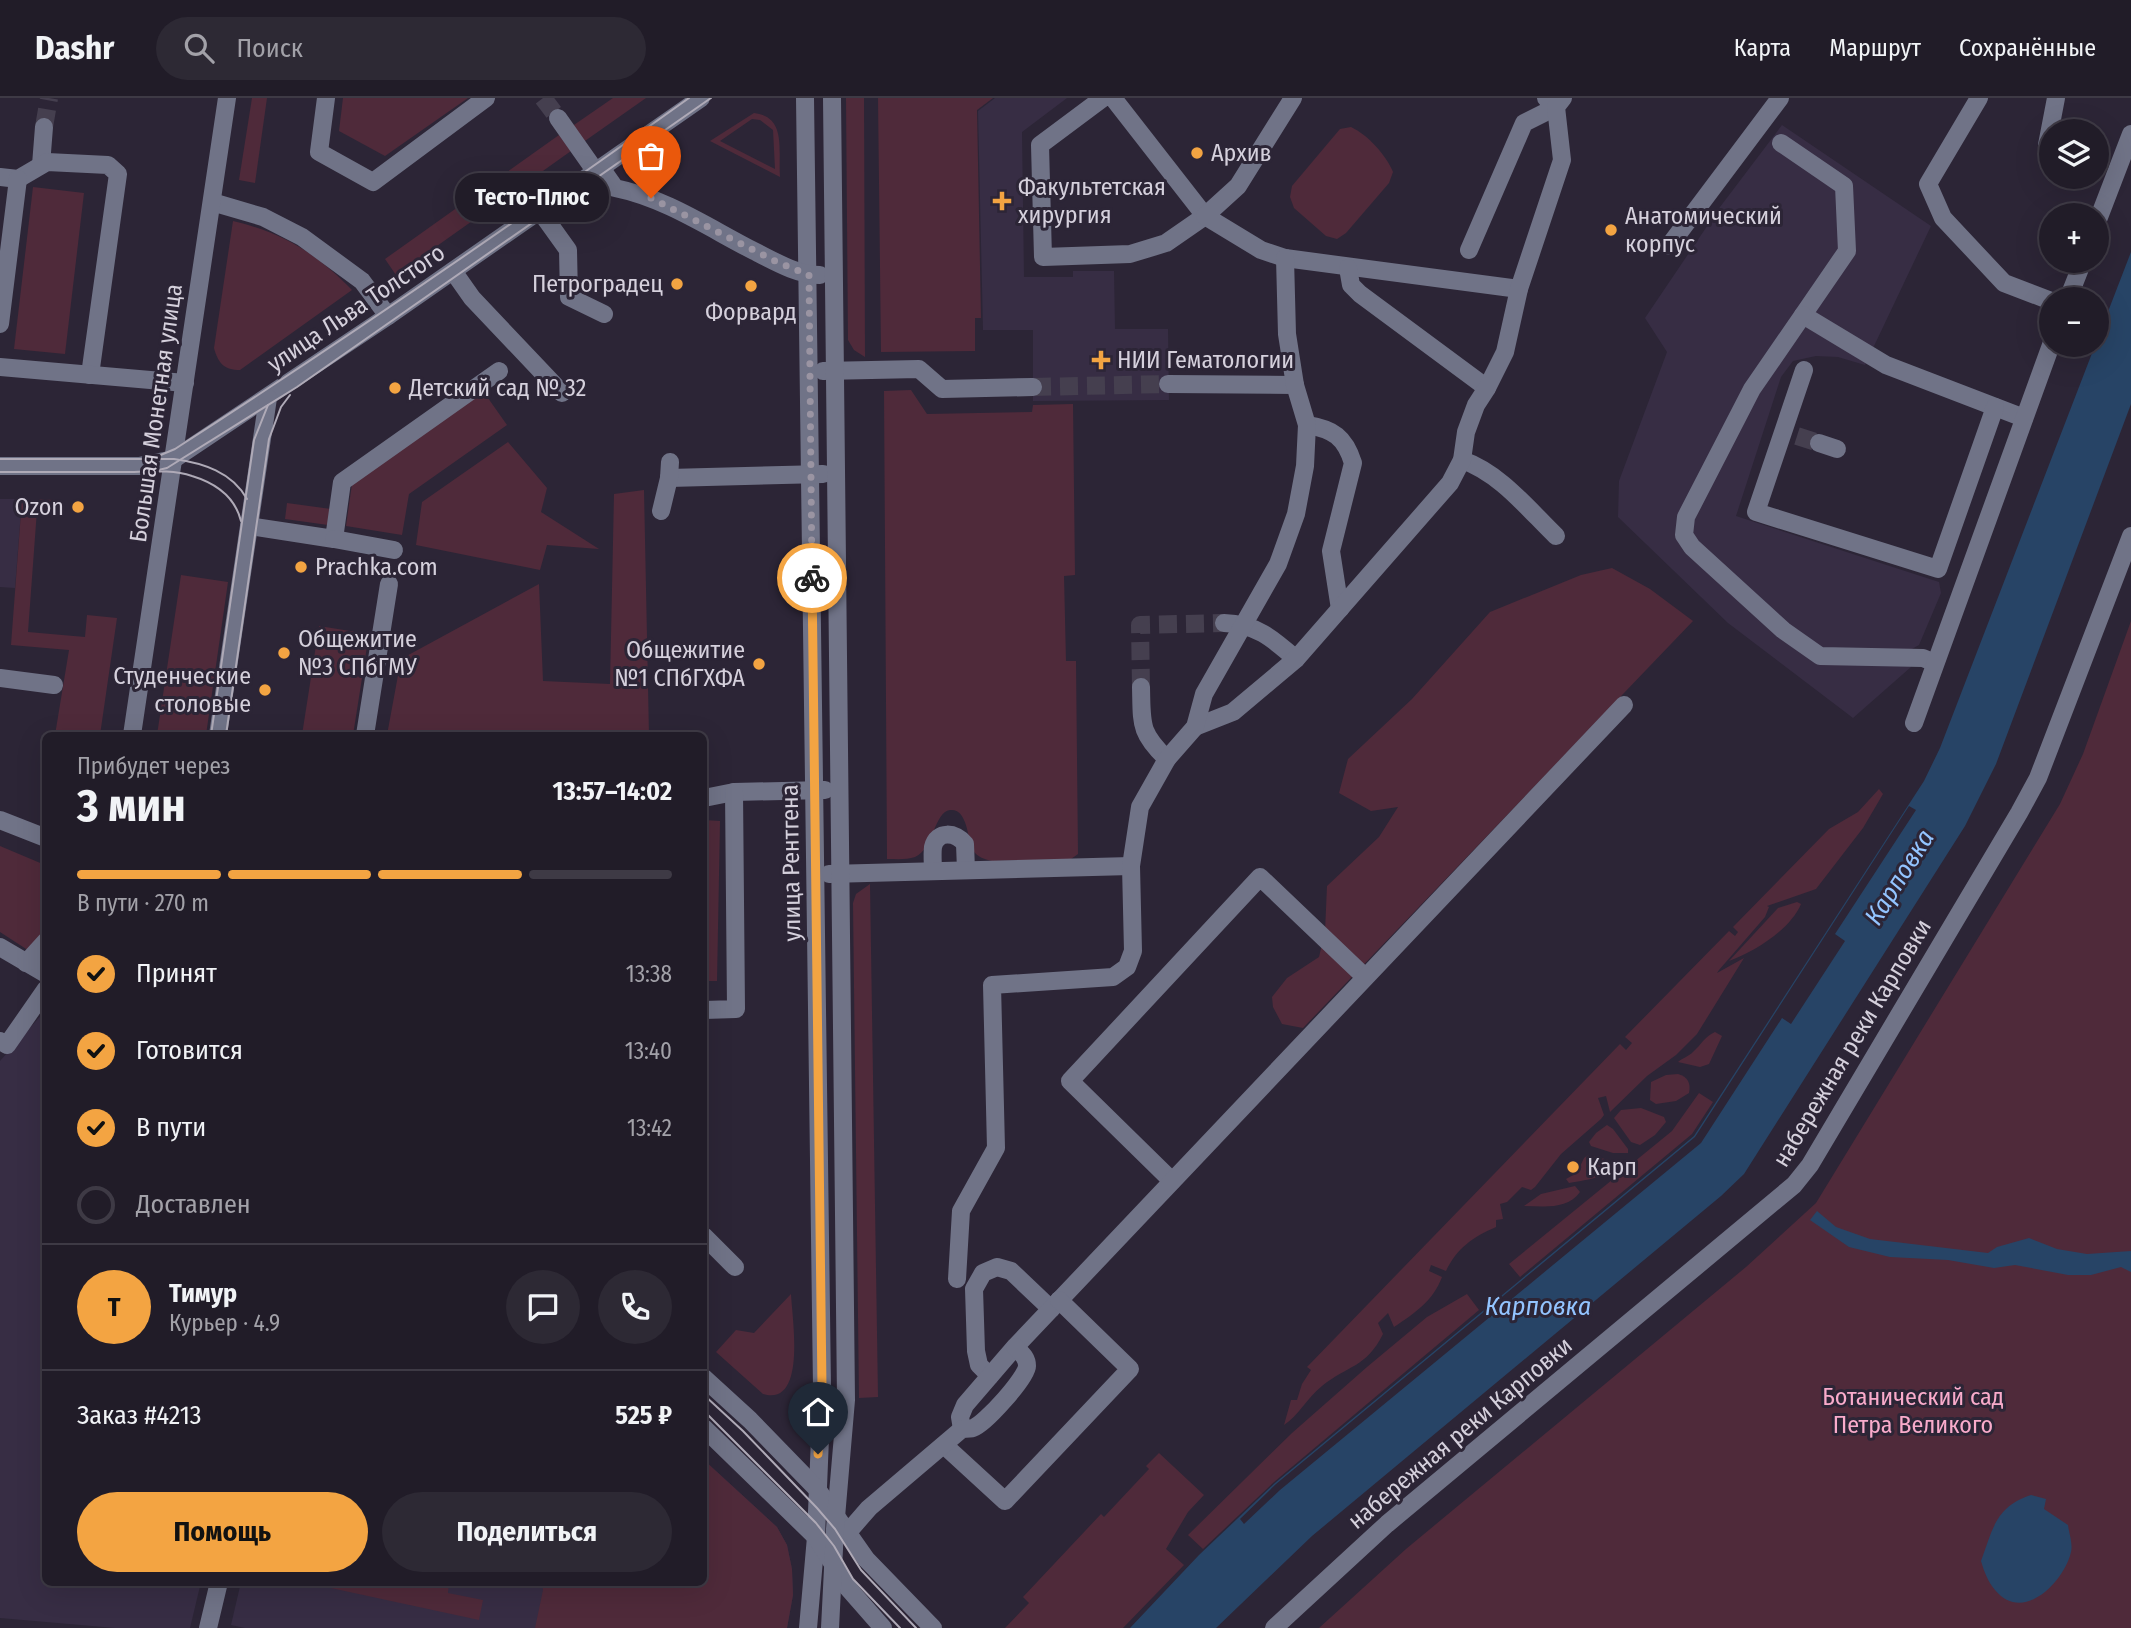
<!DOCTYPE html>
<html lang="ru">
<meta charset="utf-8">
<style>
body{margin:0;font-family:"Fira Sans Condensed",sans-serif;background:#2d2934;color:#f1f3f6;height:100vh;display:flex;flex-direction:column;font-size:26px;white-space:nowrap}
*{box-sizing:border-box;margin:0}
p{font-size:23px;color:#a2a1a8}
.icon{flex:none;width:38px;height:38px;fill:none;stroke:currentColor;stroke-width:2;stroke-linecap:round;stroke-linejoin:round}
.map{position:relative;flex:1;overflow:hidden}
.panel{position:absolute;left:42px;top:634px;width:665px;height:854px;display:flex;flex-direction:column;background:#211c28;border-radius:10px;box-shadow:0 7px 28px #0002,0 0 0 2px #3e3a45}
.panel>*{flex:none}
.tools{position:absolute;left:2039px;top:21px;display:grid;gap:14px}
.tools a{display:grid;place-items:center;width:70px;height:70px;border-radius:50%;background:#211c28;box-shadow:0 7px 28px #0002,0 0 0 2px #3e3a45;font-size:35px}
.pin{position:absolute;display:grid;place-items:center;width:60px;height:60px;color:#fff;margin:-72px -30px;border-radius:50% 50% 50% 0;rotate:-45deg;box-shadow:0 0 7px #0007}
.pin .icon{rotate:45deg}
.courier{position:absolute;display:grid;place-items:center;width:70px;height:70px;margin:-35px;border:5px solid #f3a442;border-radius:50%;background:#fff;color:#222;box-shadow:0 2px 9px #0007}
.bubble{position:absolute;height:49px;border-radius:24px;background:#211c28;box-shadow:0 7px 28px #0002,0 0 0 2px #3e3a45;font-size:23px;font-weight:700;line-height:49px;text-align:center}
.head em{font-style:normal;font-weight:700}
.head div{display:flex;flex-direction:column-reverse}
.head{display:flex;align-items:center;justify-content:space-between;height:119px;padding:0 35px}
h1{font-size:46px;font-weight:700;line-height:52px}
.bar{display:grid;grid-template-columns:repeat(4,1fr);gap:10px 7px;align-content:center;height:84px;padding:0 35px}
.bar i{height:9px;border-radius:5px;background:#3e3a45}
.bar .selected{background:#f3a442}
.bar p{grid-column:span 4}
.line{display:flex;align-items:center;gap:18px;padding:0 35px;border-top:2px solid #3e3a45}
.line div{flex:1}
.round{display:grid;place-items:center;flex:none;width:74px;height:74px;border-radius:37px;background:#2d2934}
ol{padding:0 35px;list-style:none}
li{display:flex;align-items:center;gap:21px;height:77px}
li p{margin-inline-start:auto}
li .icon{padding:7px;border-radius:50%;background:#f3a442;color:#111;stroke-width:4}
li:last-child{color:#a2a1a8}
li i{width:38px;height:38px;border:4px solid #3e3a45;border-radius:50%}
.primary-button{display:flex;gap:14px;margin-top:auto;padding:14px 35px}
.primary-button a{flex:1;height:80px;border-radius:42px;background:#f3a442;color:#111;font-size:28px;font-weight:700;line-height:80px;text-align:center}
.primary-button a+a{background:#2d2934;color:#f1f3f6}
header{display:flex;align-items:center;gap:42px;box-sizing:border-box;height:98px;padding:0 35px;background:#211c28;border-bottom:2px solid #3e3a45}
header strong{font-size:33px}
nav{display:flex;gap:38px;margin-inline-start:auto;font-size:24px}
.search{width:490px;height:63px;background:#2d2934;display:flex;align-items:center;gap:18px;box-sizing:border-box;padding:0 24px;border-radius:38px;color:#a2a1a8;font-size:26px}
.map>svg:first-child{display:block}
.built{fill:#372d44}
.green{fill:#4f2a3a;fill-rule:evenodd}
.water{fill:#274466}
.pier{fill:#2c2536}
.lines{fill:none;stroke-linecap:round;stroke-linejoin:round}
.minor-tunnel{stroke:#453f4f;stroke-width:18;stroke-dasharray:18 9;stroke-linecap:butt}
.minor{stroke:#707387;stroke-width:18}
.tram{stroke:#afaab7;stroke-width:2}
.done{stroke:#9a94a2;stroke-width:7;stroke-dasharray:0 12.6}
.route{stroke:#f3a442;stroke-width:9}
.poi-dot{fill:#f3a442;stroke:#2c2536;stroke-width:2.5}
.labels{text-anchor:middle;stroke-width:6;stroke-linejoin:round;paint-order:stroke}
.poi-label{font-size:24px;fill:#d5d0dc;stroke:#2c2536;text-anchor:start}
.street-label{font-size:24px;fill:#d5d0dc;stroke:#2c2536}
.park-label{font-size:24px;fill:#f9abcb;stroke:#2c2536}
.water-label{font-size:26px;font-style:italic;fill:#93c4ff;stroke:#2c2536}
</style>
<header>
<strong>Dashr</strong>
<div class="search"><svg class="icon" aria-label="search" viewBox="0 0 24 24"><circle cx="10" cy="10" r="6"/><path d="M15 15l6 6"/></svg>Поиск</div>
<nav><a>Карта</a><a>Маршрут</a><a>Сохранённые</a></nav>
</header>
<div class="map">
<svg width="2131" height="1530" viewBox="0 0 2131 1530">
<rect width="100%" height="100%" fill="#2c2536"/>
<!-- built -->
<g class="built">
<polygon points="995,0 1067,0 1022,34 1024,179 1073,179 1073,173 1114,173 1115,231 1168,231 1169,302 1033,303 1033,232 983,232 978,13"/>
<polygon points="1782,27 1931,128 1865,267 1838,259 1816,258 1793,263 1781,279 1736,418 1939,484 1941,495 1919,547 1910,552 1911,569 1853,620 1728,525 1618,419 1619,383 1667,254 1645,220 1720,109"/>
<polygon points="0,401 22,401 15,490 0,489"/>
<polygon points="45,913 46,1484 201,1484 190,1530 115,1530 0,1520 0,963"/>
<polygon points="704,1362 777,1429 787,1447 792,1471 793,1497 787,1530 245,1530 231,1527 241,1484 704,1484"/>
</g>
<!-- green -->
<g class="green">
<polygon points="252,0 267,0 255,85 239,82"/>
<polygon points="343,0 468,0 385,58 339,33"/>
<polygon points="613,0 646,0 582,45 571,29"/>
<polygon points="846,0 864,0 865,259 854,252 848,242"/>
<polygon points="878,0 993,0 977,12 981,220 975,220 975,253 881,254"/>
<path d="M 754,15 C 787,19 778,52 780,79 L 710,43 ZM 752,21 L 760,22 L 773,32 L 775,71 L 720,43 Z"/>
<path d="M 1351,29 C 1368,37 1386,57 1393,74 L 1389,85 L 1346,135 L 1337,141 L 1326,138 L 1294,110 L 1290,99 L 1292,88 L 1340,31 Z"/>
<polygon points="559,37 571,53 396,177 385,161"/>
<polygon points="33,89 84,95 65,256 14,251"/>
<path d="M 233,123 C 283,135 316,155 352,192 L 240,272 C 224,272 218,265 214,250 Z"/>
<path d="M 911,292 L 927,316 L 1032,314 L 1033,307 L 1073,306 L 1075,477 L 1064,478 L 1066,563 L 1076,563 L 1078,756 L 1071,761 L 992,763 C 984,761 977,759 973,752 C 967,741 968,710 950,712 C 934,714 933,752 915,759 C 907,762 896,761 887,761 L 884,293 Z"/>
<polygon points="483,293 507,327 409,396 402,437 346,428 352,386"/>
<polygon points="508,344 547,390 541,414 599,451 547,447 540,472 416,447 422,404"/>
<polygon points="644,392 649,637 387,637 401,561 539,486 543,583 610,586 614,396"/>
<polygon points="22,401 58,402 57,411 37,412 28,534 85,539 87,517 117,520 100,637 55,637 69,552 11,547"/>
<polygon points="287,405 331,411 328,427 285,421"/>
<polygon points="1612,470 1650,491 1693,523 1303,930 1282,926 1273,909 1272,899 1287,880 1319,859 1325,834 1327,788 1379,739 1398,709 1371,713 1339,695 1348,661 1412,601 1490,514 1581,477"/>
<polygon points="181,477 228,484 206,637 157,637"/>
<polygon points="2131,523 2131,1530 1319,1530 1406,1451 1746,1169 1816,1105 2060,706 2083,656"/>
<polygon points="319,528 369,536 353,637 302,637"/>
<path d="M 1879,691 L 1883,696 L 1863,730 L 1816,791 L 1767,808 L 1769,809 L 1765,819 L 1719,872 L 1717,875 L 1744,860 L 1697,936 L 1676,957 L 1647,978 L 1610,1014 L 1606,998 L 1598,1000 L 1604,1017 L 1601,1021 L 1561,1056 L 1535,1089 L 1531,1092 L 1522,1089 L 1507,1104 L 1500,1106 L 1503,1121 L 1496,1122 L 1496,1129 C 1473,1139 1457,1150 1446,1173 L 1431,1167 L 1429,1173 L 1442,1179 C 1433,1203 1415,1215 1394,1229 L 1388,1215 L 1378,1225 L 1383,1236 C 1366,1270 1348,1267 1322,1288 C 1307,1300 1299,1317 1284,1327 L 1291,1302 L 1297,1302 L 1302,1286 L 1311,1272 L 1307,1269 L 1620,946 L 1626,952 L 1632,945 L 1625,939 L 1729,833 L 1735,838 L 1738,834 L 1733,829 L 1829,731 L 1858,714 Z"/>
<polygon points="704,722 720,723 717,883 704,883"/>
<polygon points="0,748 45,767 45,853 40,860 0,834"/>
<polygon points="870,786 878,1299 859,1300 853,805 856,796"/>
<path d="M 1797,804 L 1801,806 C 1790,832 1754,854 1729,863 L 1778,810 Z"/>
<path d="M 1715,934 L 1722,938 L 1709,966 L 1700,969 L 1678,964 C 1682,960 1688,959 1693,954 C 1701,947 1704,939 1715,934 Z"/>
<path d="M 1678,976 C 1688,979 1691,985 1689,995 L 1676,1003 L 1656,1006 L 1650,1002 L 1651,984 L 1666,977 Z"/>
<polygon points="1699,995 1713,1004 1692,1036 1520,1179 1509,1166 1672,1033"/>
<polygon points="1641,1010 1664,1019 1666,1024 1655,1037 1640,1047 1631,1044 1614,1020 1621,1012"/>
<polygon points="1607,1027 1613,1031 1628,1051 1628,1055 1613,1055 1591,1048 1589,1044 1596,1035"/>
<path d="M 1588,1057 L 1609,1062 L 1613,1067 C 1605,1081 1584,1082 1569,1085 L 1566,1081 L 1577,1075 L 1584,1060 Z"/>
<path d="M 1575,1088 L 1580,1094 C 1567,1112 1545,1108 1524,1108 L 1541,1096 Z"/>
<path d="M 791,1196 C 792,1220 807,1309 763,1296 L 716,1254 L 736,1232 L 754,1235 Z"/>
<polygon points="1467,1196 1479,1212 1274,1384 1203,1451 1188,1437 1292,1335 1367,1269 1427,1219"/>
<polygon points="1159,1355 1204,1397 1188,1414 1166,1451 1184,1467 1123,1530 1005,1530 1029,1505 1023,1499 1101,1416 1104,1419 1149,1371 1146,1368"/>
<polygon points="704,1362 777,1429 787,1447 792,1471 793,1497 787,1530 535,1530 543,1492 542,1484 704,1484"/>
<polygon points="303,1484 449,1484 448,1495 483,1502 479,1522"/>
</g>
<!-- water -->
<g class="water">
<polygon points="2131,154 2131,306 1996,666 1965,728 1744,1076 1721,1098 1312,1438 1216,1530 1130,1530 1199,1457 1275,1385 1694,1038 1924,683 1940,650"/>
<polygon points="1817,1113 1836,1129 1870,1141 1988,1155 1997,1149 2029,1140 2057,1151 2087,1156 2131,1153 2131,1174 2121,1169 2091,1177 2068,1177 2015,1167 1994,1170 1948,1162 1890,1159 1849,1149 1810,1122"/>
<path d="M 2031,1397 L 2046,1401 L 2044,1411 L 2068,1427 C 2069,1435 2073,1446 2071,1454 C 2064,1484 2023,1526 1995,1492 C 1988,1484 1984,1473 1981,1463 C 1993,1431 1995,1409 2031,1397 Z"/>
</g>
<!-- pier -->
<polygon class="pier" points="1909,708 1916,712 1835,836 1845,843 1791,926 1782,920 1701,1045 1280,1392 1244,1426 1240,1421 1276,1386 1695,1039"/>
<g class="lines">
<!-- minor-tunnel -->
<g class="minor-tunnel">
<polyline points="543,0 558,20"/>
<polyline points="44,29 49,0"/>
<polyline points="1033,289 1168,286"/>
<polyline points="1797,338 1819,345"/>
<polyline points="1141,589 1140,527 1224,525"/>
</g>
<!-- minor -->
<g class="minor">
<polyline points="326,0 319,54 373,84 486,0"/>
<polyline points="805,0 822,1290 816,1439 808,1530"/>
<polyline points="1103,0 1040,47 1043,159 1130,156 1166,145 1205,118 1113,0"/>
<polyline points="1293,0 1238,88 1205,118 1261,152 1285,160 1519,191"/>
<polyline points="1979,0 1928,86 1943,120 2004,185 2051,203"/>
<polyline points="558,20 596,74"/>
<polyline points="1781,45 1844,88 1847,153 1803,217 1886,267 2024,320"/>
<polyline points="2047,47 2056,0"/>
<polyline points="41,67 44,29"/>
<path d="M 601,70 L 615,90 C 665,100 709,130 754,153 C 774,163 797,177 820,177"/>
<polyline points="0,79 18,81 47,64 108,67 118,76 90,277"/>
<polyline points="212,104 263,119 302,139 362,183 388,218"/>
<polyline points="540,113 568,152 569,199 604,216"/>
<polyline points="2096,127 2131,36"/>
<polyline points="1669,148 1780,0"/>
<polyline points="1469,152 1524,25 1556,9 1546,0"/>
<polyline points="1348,170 1351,187 1360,196 1487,290"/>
<polyline points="453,173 472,200 562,295"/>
<polyline points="2068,201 2083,163"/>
<polyline points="1803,217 1752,291 1686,419 1684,437 1692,449 1783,532 1820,558 1923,560 1935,565"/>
<polyline points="0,226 18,81"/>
<polyline points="0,269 185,285"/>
<polyline points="1804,272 1756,414 1938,471 1995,309"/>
<polyline points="823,273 919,271 942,291 1033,289"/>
<polyline points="1168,286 1295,287"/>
<path d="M 1307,327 C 1333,331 1345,339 1353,365 L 1331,453 L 1340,511"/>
<polyline points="1819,345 1837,351"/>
<path d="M 1462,362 C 1500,375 1528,411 1556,438"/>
<polyline points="0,368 139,368 174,361 388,218 701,0"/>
<polyline points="669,380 823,376"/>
<polyline points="661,413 669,380 670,364"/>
<polyline points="249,428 334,441 342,384 499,273"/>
<polyline points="334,441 394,452"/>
<path d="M 1224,525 C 1256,526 1272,540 1296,561"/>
<polyline points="0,580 54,587"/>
<path d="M 1141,589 C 1142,626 1139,634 1167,661"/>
<polyline points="1914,625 2051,247"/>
<polyline points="1195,629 1233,614 1296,561 1450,385 1462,362 1466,334 1476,307 1487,290 1505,254 1519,191 1562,62 1556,9 1563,0"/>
<polyline points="132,637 227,0"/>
<polyline points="218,637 268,300"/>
<polyline points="365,637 389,486"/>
<polyline points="704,700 734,694 825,692"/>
<polyline points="0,722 46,740"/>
<path d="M 933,773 C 933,766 932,757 933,749 C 937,732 956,734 965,746 L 966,772"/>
<polyline points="829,776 1131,768"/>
<polyline points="0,849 46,876"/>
<polyline points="26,865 46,843"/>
<polyline points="704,912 736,911 734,694"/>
<polyline points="0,943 7,947 46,891"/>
<polyline points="1172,1083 1070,983 1260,779 1365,879"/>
<polyline points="704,1138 735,1169"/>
<polyline points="957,1181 961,1113 996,1050 992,887 1113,879 1127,869 1133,853 1131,768 1140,709 1167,661 1195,629 1204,596 1278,466 1296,416 1305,368 1307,327 1295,287 1287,236 1285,160"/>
<polyline points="990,1278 979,1267 976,1253 974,1191 983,1175 997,1169 1011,1173 1051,1211"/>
<polyline points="704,1280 750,1322 817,1391 866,1461 933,1530"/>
<polyline points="704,1330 816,1439 848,1490 883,1530"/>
<polyline points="962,1331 960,1319 965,1307 1015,1249 1624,607"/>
<polyline points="944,1347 1005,1403 1130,1271 1059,1202"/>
<path d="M 849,1433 L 869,1410 L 962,1331 C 966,1331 970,1331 973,1330 C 985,1326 1027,1279 1027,1268 C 1027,1259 1021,1255 1015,1249"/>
<polyline points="208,1530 219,1484"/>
<polyline points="830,1530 835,1431 846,1302 832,0"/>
<polyline points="1274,1530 1387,1426 1794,1087 1810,1067 2019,715 2038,680 2131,438"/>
</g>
<!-- tram -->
<g class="tram">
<path d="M 0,361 L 174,361 C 203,365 232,374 247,401"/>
<path d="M 151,361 L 175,351 C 349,239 520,121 689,0"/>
<path d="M 0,374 C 41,374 82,374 123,374 C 146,374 171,371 192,378 C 215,385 235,399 241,423"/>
<polyline points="150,374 167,370 297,289 711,0"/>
<polyline points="211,637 254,342 268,307"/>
<polyline points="226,637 269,341 281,309 290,297"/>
<polyline points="704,1297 743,1333 817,1410 835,1431 861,1472 916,1530"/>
<polyline points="704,1313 816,1425 834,1448 853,1481 900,1530"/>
</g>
</g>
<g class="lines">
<!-- done -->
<polyline class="done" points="651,100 777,164 809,177 812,480"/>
<!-- route -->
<polyline class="route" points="812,480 822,1290 818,1356"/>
</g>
<!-- markers -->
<g class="poi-dot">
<circle cx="1197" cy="55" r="7"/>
<path d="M998.5 92.5h7v7h7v7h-7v7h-7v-7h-7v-7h7z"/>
<circle cx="1611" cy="132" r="7"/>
<circle cx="677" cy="186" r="7"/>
<circle cx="751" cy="188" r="7"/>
<path d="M1097.5 251.5h7v7h7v7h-7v7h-7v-7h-7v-7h7z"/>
<circle cx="395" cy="290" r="7"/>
<circle cx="78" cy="409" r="7"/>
<circle cx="301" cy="469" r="7"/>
<circle cx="284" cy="555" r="7"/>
<circle cx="759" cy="566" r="7"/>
<circle cx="265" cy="592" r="7"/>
<circle cx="1573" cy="1069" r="7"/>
</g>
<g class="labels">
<!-- poi labels -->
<g class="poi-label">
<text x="1211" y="63">Архив</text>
<text x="1018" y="97">Факультетская<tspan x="1018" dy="28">хирургия</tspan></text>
<text x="1625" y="126">Анатомический<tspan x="1625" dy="28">корпус</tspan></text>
<text x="663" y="194" text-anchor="end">Петроградец</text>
<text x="751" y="222" text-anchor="middle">Форвард</text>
<text x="1117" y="270">НИИ Гематологии</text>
<text x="409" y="298">Детский сад № 32</text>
<text x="64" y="417" text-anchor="end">Ozon</text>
<text x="315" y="477">Prachka.com</text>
<text x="298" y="549">Общежитие<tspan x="298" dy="28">№3 СПбГМУ</tspan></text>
<text x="745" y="560" text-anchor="end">Общежитие<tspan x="745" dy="28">№1 СПбГХФА</tspan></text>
<text x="251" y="586" text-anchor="end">Студенческие<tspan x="251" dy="28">столовые</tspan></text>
<text x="1587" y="1077">Карп</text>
</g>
<!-- street labels -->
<g class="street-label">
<text transform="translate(356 210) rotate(-34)" y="8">улица Льва Толстого</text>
<text transform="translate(156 315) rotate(-82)" y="8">Большая Монетная улица</text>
<text transform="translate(791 765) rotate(-91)" y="8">улица Рентгена</text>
<text transform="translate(1852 945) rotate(-59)" y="8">набережная реки Карповки</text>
<text transform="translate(1460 1335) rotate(-40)" y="8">набережная реки Карповки</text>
</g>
<!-- park labels -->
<g class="park-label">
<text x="1913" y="1307">Ботанический сад<tspan x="1913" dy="28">Петра Великого</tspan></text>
</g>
<!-- water labels -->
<g class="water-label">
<text transform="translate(1899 779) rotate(-58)" y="9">Карповка</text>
<text x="1538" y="1217">Карповка</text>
</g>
</g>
</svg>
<div class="tools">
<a><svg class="icon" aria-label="layers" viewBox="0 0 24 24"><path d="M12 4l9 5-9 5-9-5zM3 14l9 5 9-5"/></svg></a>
<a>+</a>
<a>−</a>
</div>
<div class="pin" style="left:651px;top:100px;background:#ea580c"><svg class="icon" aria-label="bag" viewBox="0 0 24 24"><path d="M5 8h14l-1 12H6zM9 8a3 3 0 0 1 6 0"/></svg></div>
<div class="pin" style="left:818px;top:1356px;background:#1f2937"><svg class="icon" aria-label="home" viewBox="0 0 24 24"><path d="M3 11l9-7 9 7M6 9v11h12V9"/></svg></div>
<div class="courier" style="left:812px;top:480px"><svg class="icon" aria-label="bike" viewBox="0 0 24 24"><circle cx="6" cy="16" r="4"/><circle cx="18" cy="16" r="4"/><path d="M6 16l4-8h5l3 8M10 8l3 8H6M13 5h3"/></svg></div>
<div class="bubble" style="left:455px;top:75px;width:154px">Тесто-Плюс</div>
<section class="panel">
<div class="head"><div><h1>3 мин</h1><p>Прибудет через</p></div><em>13:57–14:02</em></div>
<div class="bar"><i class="selected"></i><i class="selected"></i><i class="selected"></i><i></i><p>В пути · 270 m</p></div>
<ol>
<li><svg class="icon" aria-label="check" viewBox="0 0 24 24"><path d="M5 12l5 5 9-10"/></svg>Принят<p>13:38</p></li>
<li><svg class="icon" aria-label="check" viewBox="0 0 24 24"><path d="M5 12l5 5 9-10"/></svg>Готовится<p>13:40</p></li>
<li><svg class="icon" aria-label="check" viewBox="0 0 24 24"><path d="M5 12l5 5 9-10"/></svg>В пути<p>13:42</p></li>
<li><i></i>Доставлен</li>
</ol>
<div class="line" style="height:126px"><b class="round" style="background:#f3a442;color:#111">Т</b><div><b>Тимур</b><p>Курьер · 4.9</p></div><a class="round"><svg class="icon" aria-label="chat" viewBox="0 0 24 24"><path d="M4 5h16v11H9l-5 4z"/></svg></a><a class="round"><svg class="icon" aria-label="phone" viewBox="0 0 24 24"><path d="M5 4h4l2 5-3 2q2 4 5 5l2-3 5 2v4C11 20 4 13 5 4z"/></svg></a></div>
<div class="line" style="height:91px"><div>Заказ #4213</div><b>525 ₽</b></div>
<div class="primary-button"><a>Помощь</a><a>Поделиться</a></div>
</section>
</div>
